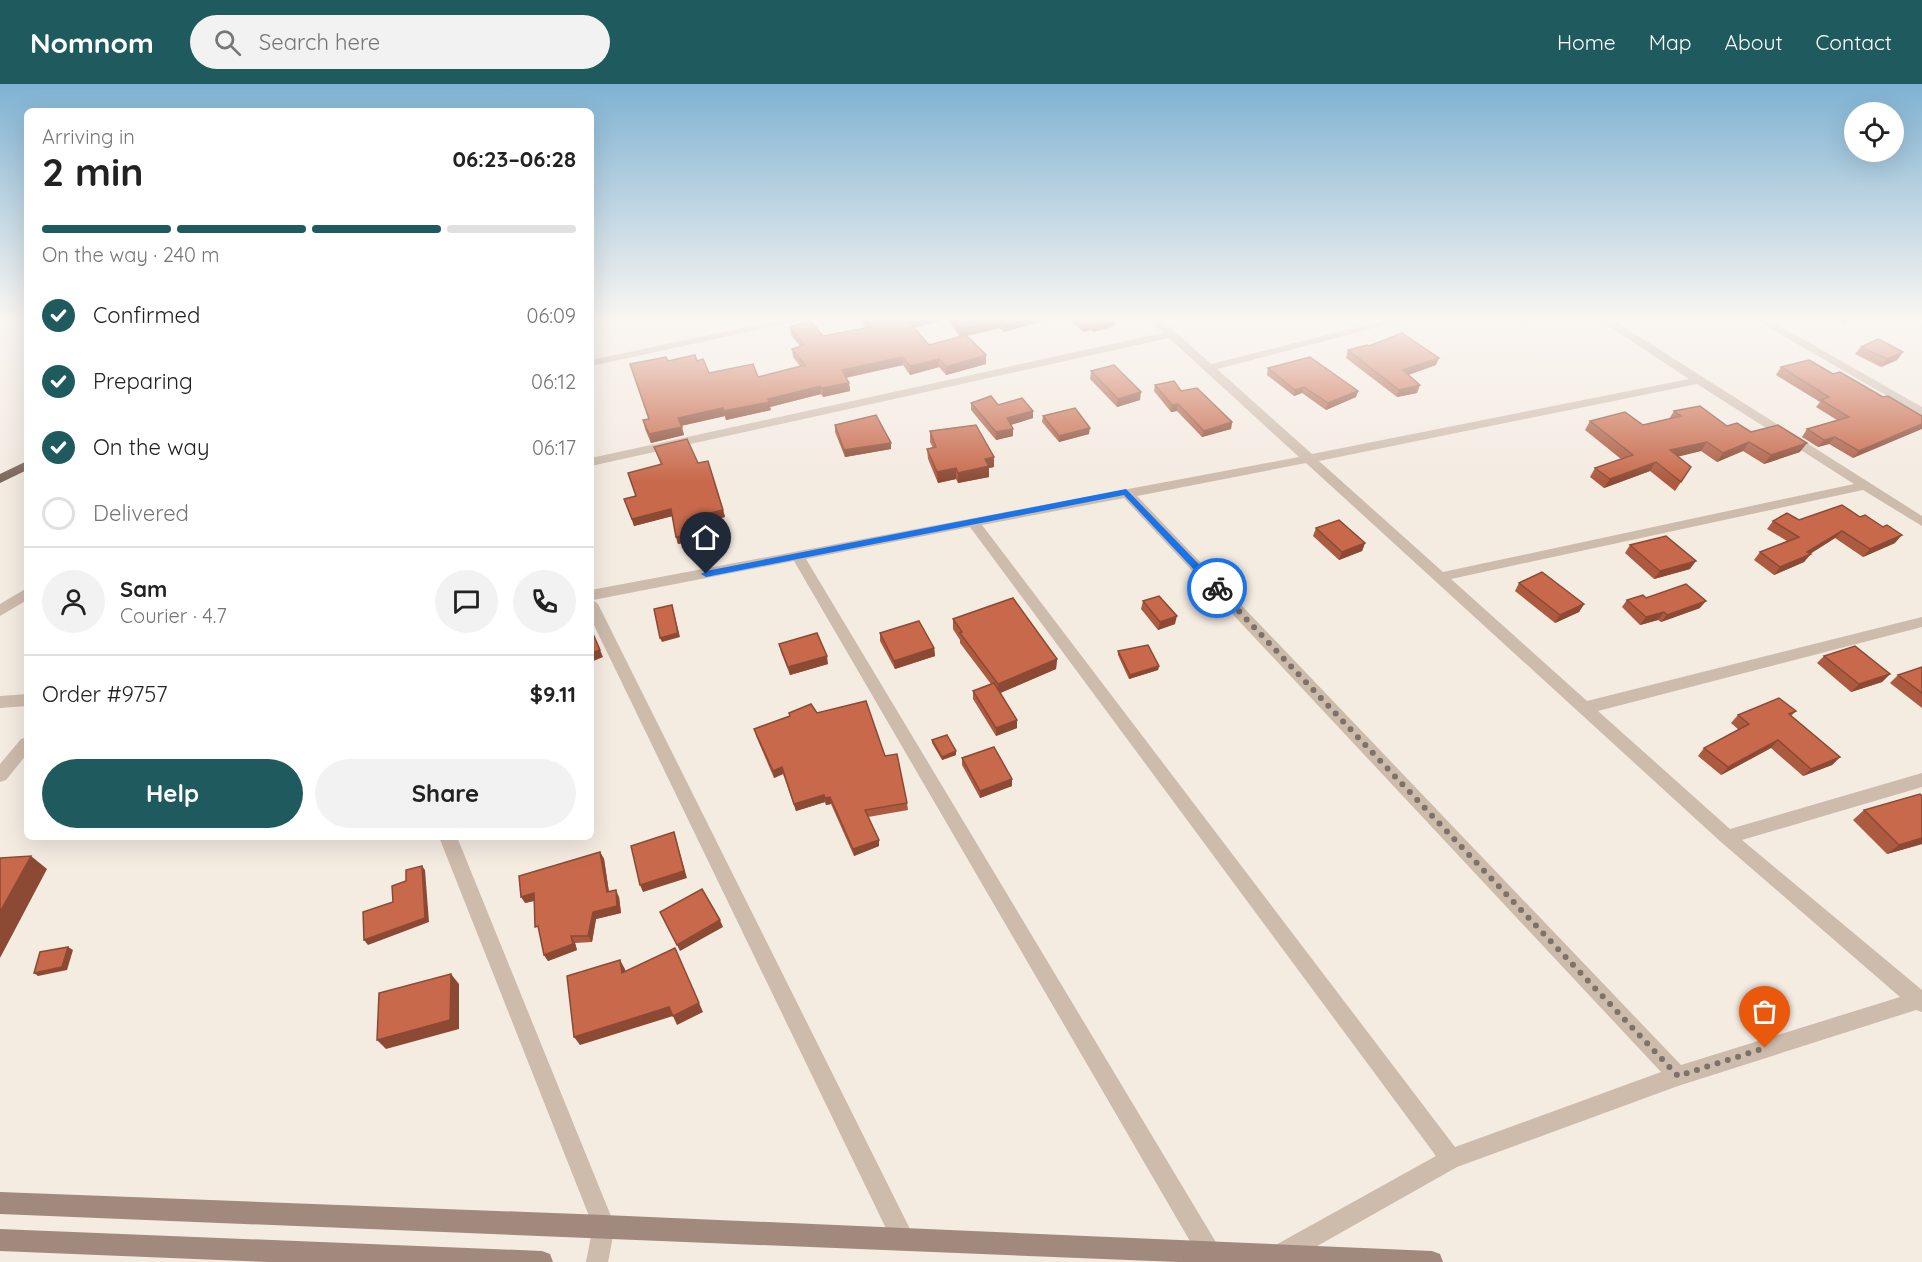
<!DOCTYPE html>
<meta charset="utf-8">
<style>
body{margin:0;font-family:Quicksand,sans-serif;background:#f2f2f2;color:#222;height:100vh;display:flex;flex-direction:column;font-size:22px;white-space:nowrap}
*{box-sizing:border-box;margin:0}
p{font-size:20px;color:#767676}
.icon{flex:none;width:33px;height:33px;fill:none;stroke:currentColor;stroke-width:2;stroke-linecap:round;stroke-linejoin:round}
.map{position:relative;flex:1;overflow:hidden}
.panel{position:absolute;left:24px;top:24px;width:570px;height:732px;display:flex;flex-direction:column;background:#fff;border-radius:9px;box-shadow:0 6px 24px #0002}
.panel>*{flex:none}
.fabs{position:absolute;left:1844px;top:18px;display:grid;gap:12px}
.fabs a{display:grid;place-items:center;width:60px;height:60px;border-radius:50%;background:#fff;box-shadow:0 6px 24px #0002;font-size:30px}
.pin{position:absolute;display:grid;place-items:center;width:51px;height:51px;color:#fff;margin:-62px -26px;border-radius:50% 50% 50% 0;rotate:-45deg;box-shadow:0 0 6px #0007}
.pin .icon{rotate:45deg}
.courier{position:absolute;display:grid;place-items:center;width:60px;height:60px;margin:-30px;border:4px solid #1a73e8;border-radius:50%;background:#fff;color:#222;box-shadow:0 2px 8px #0007}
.summary em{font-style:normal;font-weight:700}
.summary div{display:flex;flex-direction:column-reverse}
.summary{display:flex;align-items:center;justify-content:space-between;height:102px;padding:0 18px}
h1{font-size:39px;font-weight:700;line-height:45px}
.bar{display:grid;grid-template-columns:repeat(4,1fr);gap:9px 6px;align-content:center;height:72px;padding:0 18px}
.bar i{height:8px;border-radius:4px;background:#e0e0e0}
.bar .current{background:#1f5a5e}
.bar p{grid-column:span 4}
.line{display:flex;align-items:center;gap:15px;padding:0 18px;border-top:2px solid #e0e0e0}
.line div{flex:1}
.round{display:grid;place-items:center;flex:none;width:63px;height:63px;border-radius:32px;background:#f2f2f2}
ol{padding:0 18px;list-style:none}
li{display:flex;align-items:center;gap:18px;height:66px}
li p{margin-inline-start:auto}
li .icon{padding:6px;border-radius:50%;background:#1f5a5e;color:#fff;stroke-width:4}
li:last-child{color:#767676}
li i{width:33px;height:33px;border:3px solid #e0e0e0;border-radius:50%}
.button{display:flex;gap:12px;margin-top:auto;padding:12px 18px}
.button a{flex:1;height:69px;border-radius:36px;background:#1f5a5e;color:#fff;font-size:24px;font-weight:700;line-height:69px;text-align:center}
.button a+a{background:#f2f2f2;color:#222}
header{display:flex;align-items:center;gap:36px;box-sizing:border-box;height:84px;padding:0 30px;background:#1f5a5e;color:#fff}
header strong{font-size:28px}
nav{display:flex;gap:33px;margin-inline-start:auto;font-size:21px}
.search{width:420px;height:54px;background:#f2f2f2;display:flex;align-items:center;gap:15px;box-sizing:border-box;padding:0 21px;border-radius:33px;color:#767676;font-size:22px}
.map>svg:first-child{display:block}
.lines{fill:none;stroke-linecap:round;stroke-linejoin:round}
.street{fill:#cdbbac;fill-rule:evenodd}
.secondary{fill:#a18a7d;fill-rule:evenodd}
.primary{fill:#7d675c;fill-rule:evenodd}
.wall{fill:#ac5a40;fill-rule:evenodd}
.shaded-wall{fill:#8c4a34}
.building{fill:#c8694b;stroke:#8c4a34;stroke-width:1.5}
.route{fill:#1a73e8}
.done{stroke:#7c716b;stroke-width:6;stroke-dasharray:0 10.8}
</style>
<header>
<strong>Nomnom</strong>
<div class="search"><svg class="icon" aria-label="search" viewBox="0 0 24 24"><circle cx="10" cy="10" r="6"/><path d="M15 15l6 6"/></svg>Search here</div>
<nav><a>Home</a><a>Map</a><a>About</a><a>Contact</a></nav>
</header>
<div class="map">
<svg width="1922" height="1178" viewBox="0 0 1922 1178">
<rect width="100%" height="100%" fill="#f4ebe1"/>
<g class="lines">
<!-- street -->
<g class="street">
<polygon points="795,233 817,233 591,282 591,276"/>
<path d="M 1147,233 L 1159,233 L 1211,280 L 1398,233 L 1417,233 L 1217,285 L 1312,370 L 1689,295 L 1595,233 L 1608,233 L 1922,432 L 1922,442 L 1863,406 L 1451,495 L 1587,617 L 1922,533 L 1922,543 L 1598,627 L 1730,745 L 1922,689 L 1922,703 L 1742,756 L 1922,906 L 1922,928 L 1916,926 L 1678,1002 L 1457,1083 L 1289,1178 L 1272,1178 L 1269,1171 L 1272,1163 L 1436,1072 L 970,443 L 806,475 L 1217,1160 L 1220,1168 L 1217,1176 L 1212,1178 L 1201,1176 L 794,477 L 593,516 L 598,520 L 911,1147 L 914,1155 L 911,1163 L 903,1166 L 895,1163 L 591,535 L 591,506 L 1299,373 L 1169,254 L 591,382 L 591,374 L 1163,249 ZM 1697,300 L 1854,400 L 1443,488 L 1319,377 ZM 1306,379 L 1721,758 L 1900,913 L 1681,981 L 1137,412 ZM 1124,414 L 1661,988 L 1455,1063 L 982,441 Z"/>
<polygon points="1751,233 1764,233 1922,323 1922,332"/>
<polygon points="27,504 27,516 0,532 0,520"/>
<polygon points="27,610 27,622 0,624 0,612"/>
<polygon points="27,653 27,670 6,696 0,698 0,680 21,655"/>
<polygon points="439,753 457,753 615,1142 608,1178 586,1178 593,1142"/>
</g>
<!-- secondary -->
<g class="secondary">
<polygon points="0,1108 604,1131 1432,1167 1440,1170 1443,1178 1178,1178 0,1130"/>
<polygon points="0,1145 542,1167 550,1170 553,1178 269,1178 0,1167"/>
</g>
<!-- primary -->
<polygon class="primary" points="27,377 27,386 0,399 0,390"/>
</g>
<!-- wall -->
<g class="wall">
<path d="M 859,233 L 1057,233 L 1004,248 L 1000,244 L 967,252 L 986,280 L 946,291 L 939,283 L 910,291 L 903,281 L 846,294 L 849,299 L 850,307 L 823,313 L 821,310 L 770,323 L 771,326 L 726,336 L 725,332 L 681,342 L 684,351 L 651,359 L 645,345 L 643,336 L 649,335 L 630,280 L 668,277 L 697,277 L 709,289 L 758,293 L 800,282 L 793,273 L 792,265 L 800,262 L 791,251 L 790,243 L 823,252 L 866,244 ZM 947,235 L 960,253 L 929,261 L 914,244 Z"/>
<polygon points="1067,233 1115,233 1115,242 1093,248 1091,246 1083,248"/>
<polygon points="1515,233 1541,233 1522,238"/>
<polygon points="1833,233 1859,233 1844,239"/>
<polygon points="1369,262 1436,281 1408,291 1417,309 1397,313 1346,274 1348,266"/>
<polygon points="1861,263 1903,268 1897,276 1881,283 1855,270"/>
<polygon points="1781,283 1833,290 1922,332 1853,374 1829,360 1818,363 1802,353 1807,345 1837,336 1816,323 1820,318 1776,291"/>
<polygon points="1268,284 1358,307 1356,313 1326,326 1302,309 1294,312 1267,291"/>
<polygon points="1091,287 1140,316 1117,323 1090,295"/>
<polygon points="1155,301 1181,307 1232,338 1231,345 1202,353 1177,327 1171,328 1154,307"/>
<polygon points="971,319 998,321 1033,334 1011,341 1013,352 996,356 971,326"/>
<polygon points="1674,327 1751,348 1800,368 1764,380 1743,367 1717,378 1701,367 1678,372 1691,383 1675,407 1650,387 1604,404 1590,393 1595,384 1621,375 1585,346 1590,337 1643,341 1669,335"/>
<polygon points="1043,332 1089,350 1059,358 1042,338"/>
<polygon points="835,341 891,365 845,373 835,348"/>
<polygon points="930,347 994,373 994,383 989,384 989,393 958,399 956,395 938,399 928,375 927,365 933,364 930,358"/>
<polygon points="654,363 698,379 723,426 725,433 695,440 698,456 678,460 672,432 634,442 624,415 636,412 661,381"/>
<polygon points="1799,436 1895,459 1863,473 1835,454 1810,470 1804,478 1774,491 1754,476 1760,468 1787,457 1767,445 1773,437"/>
<polygon points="1316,444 1365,459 1362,467 1339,476 1313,452"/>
<polygon points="1630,461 1690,485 1654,495 1625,469"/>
<polygon points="1519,499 1584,520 1579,528 1555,539 1515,507"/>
<polygon points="1646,514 1700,524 1661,538 1658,536 1640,541 1622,523 1627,516"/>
<polygon points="1143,517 1175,540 1158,546 1141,525"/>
<polygon points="953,535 1057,575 1056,585 1000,609 1017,644 996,652 973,615 973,607 991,600 960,559 960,556 953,545"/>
<polygon points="880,549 934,564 935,572 895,585 880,557"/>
<polygon points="779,560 828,580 790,591 781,568"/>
<polygon points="1118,567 1159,582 1158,586 1129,595 1118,571"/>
<polygon points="1824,572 1890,590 1882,598 1851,608 1817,579"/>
<polygon points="1922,583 1922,624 1890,599 1898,591"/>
<polygon points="1796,627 1791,632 1840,673 1832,681 1803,692 1771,664 1721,691 1698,672 1704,664 1739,646 1731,639 1738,631"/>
<polygon points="789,629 817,629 885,672 907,719 908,726 868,733 879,762 854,772 831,720 826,721 825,718 796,727 783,690 774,694 756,652 754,645 789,632"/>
<polygon points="932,656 956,671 942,676 932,659"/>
<polygon points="962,674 1012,702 980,714 962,681"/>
<polygon points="1922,712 1922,760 1887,770 1853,736 1864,726"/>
<polygon points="600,768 604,775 609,808 619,813 621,829 596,835 592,858 575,859 577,866 548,877 544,871 534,817 525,819"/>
</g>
<!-- shaded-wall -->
<g class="shaded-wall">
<polygon points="923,233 947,233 947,235 908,246 908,237"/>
<polygon points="1028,233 1057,233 1004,248 1004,240"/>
<polygon points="1525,233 1541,233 1522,238"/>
<polygon points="1848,233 1859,233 1844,239"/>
<polygon points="1116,234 1115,242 1093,248 1094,240"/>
<polygon points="1000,236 1000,244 960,253 960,245"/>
<polygon points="1092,238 1091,246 1083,248 1083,240"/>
<polygon points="1903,268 1897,276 1881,283 1887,275"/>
<polygon points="986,271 986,280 946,291 946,283"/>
<polygon points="902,273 903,281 843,294 842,286"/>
<polygon points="1439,274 1436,281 1400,294 1403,286"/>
<polygon points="939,275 939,283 910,291 910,282"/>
<polygon points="849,299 850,307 823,313 822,304"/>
<polygon points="1420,301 1417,309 1397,313 1399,306"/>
<polygon points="820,302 821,310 770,323 771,326 726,336 724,327 768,315"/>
<polygon points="1304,303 1302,309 1294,312 1295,306"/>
<polygon points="1358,307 1356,313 1326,326 1328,319"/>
<polygon points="1141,308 1140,316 1117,323 1118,315"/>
<polygon points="1178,320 1177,327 1171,328 1172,321"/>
<polygon points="723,324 725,332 680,342 678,334"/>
<polygon points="1033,327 1033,334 1007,342 1007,334"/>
<polygon points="1232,338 1231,345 1202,353 1204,347"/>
<polygon points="1922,340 1922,345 1853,374 1859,367"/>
<polygon points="682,343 684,351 651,359 649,350"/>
<polygon points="1090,344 1089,350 1059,358 1059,352"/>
<polygon points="1013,345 1013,352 996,356 996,348"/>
<polygon points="1835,353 1829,360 1818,363 1824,356"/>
<polygon points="1707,358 1701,367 1665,376 1670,366"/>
<polygon points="1749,358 1743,367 1717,378 1723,369"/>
<polygon points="891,359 891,365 845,373 844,366"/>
<polygon points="1807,359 1800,368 1764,380 1771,371"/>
<polygon points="994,373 994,383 989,384 989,393 958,399 958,389 985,375"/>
<polygon points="1656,378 1650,387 1604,404 1610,395"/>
<polygon points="956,384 956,395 938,399 937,388"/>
<polygon points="671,425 673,432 634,442 632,435"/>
<polygon points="723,426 725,433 695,440 698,456 678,460 676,453 693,433"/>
<polygon points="1842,447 1835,454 1808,471 1811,470 1804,478 1774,491 1780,483 1807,468"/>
<polygon points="1902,451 1895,459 1863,473 1870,465"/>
<polygon points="1365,459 1362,467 1339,476 1342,468"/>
<polygon points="1696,477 1690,485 1654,495 1660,487"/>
<polygon points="1706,517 1700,524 1661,538 1667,531"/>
<polygon points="1584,520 1579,528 1555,539 1560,531"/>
<polygon points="672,521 680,553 662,558 660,554"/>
<polygon points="1664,528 1658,536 1640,541 1646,533"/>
<polygon points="1177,532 1175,540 1158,546 1160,538"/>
<polygon points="934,564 935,572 895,585 894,577"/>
<polygon points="600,566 603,573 591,578 591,569"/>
<polygon points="827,572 828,580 790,591 788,583"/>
<polygon points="1057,575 1056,585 998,610 998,600"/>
<polygon points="1159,582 1158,586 1129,595 1130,591"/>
<polygon points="1890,590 1882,598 1851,608 1859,600"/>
<polygon points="1017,636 1017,644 996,652 996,644"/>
<polygon points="1778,656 1771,664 1721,691 1728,683"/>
<polygon points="956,667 956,671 942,676 942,673"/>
<polygon points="1840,673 1832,681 1803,692 1811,685"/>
<polygon points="782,683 783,690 774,694 773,687"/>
<polygon points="1012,695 1012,702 980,714 980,707"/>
<polygon points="824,711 825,718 796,727 794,720"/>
<polygon points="830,713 831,720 826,721 825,714"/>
<polygon points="674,748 687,794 643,808 640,801"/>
<polygon points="1922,754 1922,760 1887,770 1899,761"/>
<polygon points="879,756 879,762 854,772 853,765"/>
<polygon points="600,768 604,775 610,815 607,808"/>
<polygon points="31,772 47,785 0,874 0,828"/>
<polygon points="422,782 425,786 429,838 368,861 364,856"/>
<polygon points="616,806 619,813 621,829 596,835 592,858 588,852 593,828"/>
<polygon points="534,809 538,816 525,819 521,813"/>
<polygon points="720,836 723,843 680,867 677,861"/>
<polygon points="571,852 575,859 577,866 548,877 544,871"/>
<polygon points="68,863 73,866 67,886 38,892 34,889"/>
<polygon points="675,864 703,928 677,941 673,932"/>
<polygon points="620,876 625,885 627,897 622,889"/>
<polygon points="451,890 459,900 459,945 386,965 377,956"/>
<polygon points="669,923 673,932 580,961 574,953"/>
</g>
<!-- building -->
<g class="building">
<polygon points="864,233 923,233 908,237 929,261 966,251 986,271 946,283 939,275 910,282 902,273 842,286 849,299 822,304 820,302 768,315 769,318 724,327 723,324 678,334 682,343 649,350 643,336 649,335 630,280 666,273 668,277 695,271 697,277 703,275 709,289 753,280 758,293 805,281 792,265 804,261 790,243 811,237 823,252 871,243"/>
<polygon points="952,233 1028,233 1004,240 1000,236 960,245"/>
<polygon points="1077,233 1115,233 1116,234 1094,240 1092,238 1083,240"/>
<polygon points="1402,249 1439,274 1403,286 1420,301 1399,306 1348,266 1367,261 1369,262"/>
<polygon points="1878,255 1903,268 1887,275 1861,263"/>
<polygon points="1310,273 1358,307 1328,319 1304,303 1295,306 1268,284"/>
<polygon points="1809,276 1833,290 1840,288 1883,313 1888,312 1922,332 1922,340 1859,367 1835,353 1824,356 1807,345 1849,333 1821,316 1829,313 1781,283"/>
<polygon points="1114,281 1141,308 1118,315 1091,287"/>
<polygon points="1174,297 1181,307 1197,304 1232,338 1204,347 1178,320 1172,321 1155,301"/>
<polygon points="991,312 998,321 1022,314 1033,327 1007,334 1013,345 996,348 971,319"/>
<polygon points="1700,322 1727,342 1737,339 1751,348 1778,341 1807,359 1771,371 1749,358 1723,369 1707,358 1670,366 1691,383 1681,398 1656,378 1610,395 1595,384 1633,371 1590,337 1625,328 1643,341 1681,332 1674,327"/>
<polygon points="1075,324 1090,344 1059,352 1043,332"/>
<polygon points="876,331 891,359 844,366 835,341"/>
<polygon points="976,341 994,373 985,375 989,382 958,389 956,384 937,388 927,365 936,363 930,347"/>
<polygon points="687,355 698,379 708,377 723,426 693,433 696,449 676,453 671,425 632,435 624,415 636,412 628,389 662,380 654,363"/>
<polygon points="1842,421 1860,433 1865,431 1883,443 1887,441 1902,451 1870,465 1842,447 1807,468 1811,470 1780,483 1760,468 1799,453 1773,437 1787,429 1799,436"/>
<polygon points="1339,436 1365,459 1342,468 1316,444"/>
<polygon points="1666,452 1696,477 1660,487 1630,461"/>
<polygon points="1542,488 1584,520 1560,531 1519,499"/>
<polygon points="1686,500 1706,517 1667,531 1664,528 1646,533 1627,516 1643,511 1646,514"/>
<polygon points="1159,512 1177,532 1160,538 1143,517"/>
<polygon points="1013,514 1057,575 998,600 960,549 962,548 953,535"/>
<polygon points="672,521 678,549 660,554 654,525"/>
<polygon points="919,537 934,564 894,577 880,549"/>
<polygon points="591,545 600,566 591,569"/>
<polygon points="817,549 827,572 788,583 779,560"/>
<polygon points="1148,561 1159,582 1130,591 1118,567"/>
<polygon points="1855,562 1890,590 1859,600 1824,572"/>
<polygon points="1922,583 1922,609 1898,591"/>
<polygon points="994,599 1017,636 996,644 973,607"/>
<polygon points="1779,614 1796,627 1789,630 1840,673 1811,685 1778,656 1728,683 1704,664 1749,640 1738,631"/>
<polygon points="866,617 885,672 897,670 907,719 865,726 879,756 853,765 830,713 825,714 824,711 794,720 782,683 773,687 754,645 790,632 789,629 811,620 817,629"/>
<polygon points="947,651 956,667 942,673 932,656"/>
<polygon points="994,663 1012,695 980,707 962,674"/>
<polygon points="1920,710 1922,712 1922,754 1899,761 1864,726"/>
<polygon points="674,748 684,787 640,801 631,762"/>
<polygon points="600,768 607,808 616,806 617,822 593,828 588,852 571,852 573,860 544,871 538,842 535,843 534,809 521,813 519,792"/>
<polygon points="31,772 0,828 0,774"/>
<polygon points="422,782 425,834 364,856 363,828 393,818 392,802 406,797 406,786"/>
<polygon points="702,805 720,836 677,861 660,828"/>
<polygon points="68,863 62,883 34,889 40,868"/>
<polygon points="675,864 699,919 673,932 669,923 574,953 567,892 620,876 622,889"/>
<polygon points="451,890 450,936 377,956 379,909"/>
</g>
<!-- sky -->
<linearGradient id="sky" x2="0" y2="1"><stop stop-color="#7eb2d2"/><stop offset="0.59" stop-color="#faf6f2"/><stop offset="1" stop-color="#faf6f2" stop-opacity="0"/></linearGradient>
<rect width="1922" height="398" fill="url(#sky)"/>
<!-- route -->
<polygon class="route" points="1126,405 1220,502 1220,506 1213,506 1124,411 706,493 701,490 706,487"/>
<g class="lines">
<!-- done -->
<polyline class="done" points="1217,504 1678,992 1765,964"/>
</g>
</svg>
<div class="fabs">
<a><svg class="icon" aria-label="locate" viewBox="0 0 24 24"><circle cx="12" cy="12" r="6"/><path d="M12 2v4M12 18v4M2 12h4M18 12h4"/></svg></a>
</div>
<div class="pin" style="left:1765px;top:964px;background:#ea580c"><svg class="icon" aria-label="bag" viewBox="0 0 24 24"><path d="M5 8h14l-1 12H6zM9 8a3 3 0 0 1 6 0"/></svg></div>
<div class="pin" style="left:706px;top:490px;background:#1f2937"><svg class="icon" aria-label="home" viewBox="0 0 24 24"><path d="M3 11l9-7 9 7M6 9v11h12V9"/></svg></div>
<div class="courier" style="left:1217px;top:504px"><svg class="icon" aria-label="bike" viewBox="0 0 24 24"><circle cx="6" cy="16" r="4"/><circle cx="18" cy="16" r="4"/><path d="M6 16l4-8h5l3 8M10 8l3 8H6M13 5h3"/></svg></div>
<section class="panel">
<div class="summary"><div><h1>2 min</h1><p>Arriving in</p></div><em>06:23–06:28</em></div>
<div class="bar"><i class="current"></i><i class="current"></i><i class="current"></i><i></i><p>On the way · 240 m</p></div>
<ol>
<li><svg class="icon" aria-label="check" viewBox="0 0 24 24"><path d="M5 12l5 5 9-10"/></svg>Confirmed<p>06:09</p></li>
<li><svg class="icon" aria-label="check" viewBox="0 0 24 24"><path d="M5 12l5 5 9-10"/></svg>Preparing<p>06:12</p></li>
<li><svg class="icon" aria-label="check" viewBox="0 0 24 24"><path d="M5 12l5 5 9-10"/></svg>On the way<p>06:17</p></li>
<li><i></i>Delivered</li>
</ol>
<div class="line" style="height:108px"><a class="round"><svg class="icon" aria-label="person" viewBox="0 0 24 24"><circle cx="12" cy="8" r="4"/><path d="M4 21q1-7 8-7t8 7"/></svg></a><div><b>Sam</b><p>Courier · 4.7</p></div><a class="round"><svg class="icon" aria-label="chat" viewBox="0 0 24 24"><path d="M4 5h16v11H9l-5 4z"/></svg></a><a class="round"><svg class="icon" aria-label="phone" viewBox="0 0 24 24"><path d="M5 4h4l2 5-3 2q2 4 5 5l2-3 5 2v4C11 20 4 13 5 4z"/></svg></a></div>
<div class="line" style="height:78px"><div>Order #9757</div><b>$9.11</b></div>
<div class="button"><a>Help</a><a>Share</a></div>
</section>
</div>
